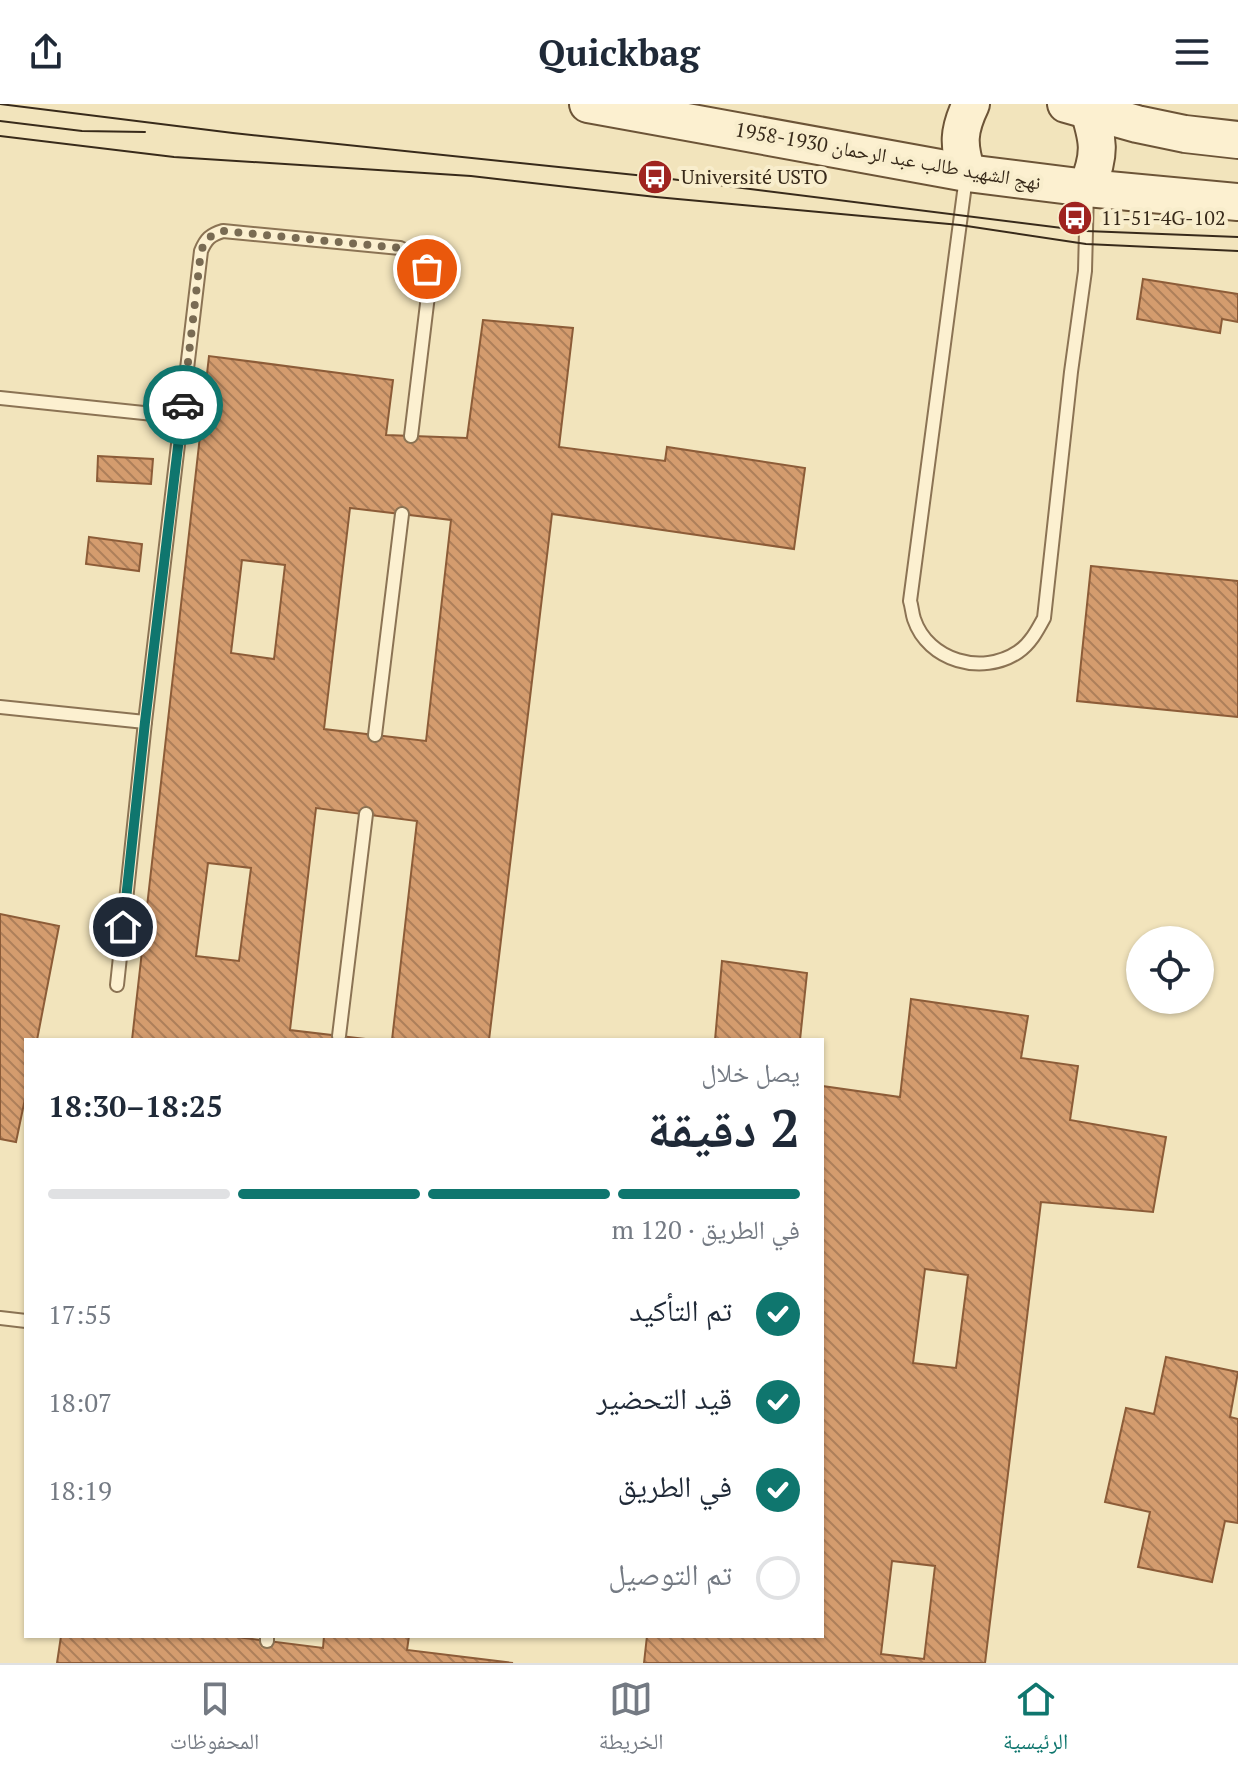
<!DOCTYPE html>
<html lang="ar">
<meta charset="utf-8">
<style>
body{margin:0;font-family:"PT Serif","Noto Naskh Arabic",serif;background:#f2f2f3;color:#1f2937;direction:rtl;height:100vh;display:flex;flex-direction:column;font-size:30px;white-space:nowrap}
*{box-sizing:border-box;margin:0}
p{font-size:26px;color:#747a83}
.icon{flex:none;width:44px;height:44px;fill:none;stroke:currentColor;stroke-width:2;stroke-linecap:round;stroke-linejoin:round}
.map{position:relative;flex:1;overflow:hidden;direction:ltr}
.drawer{position:absolute;left:24px;top:934px;width:800px;height:600px;display:flex;flex-direction:column;background:#fff;border-radius:0px;box-shadow:0 2px 6px #0004;direction:rtl}
.drawer>*{flex:none}
.controls{position:absolute;left:1126px;top:822px;display:grid;gap:16px}
.controls a{display:grid;place-items:center;width:88px;height:88px;border-radius:50%;background:#fff;box-shadow:0 2px 6px #0004;font-size:40px}
.pin{position:absolute;display:grid;place-items:center;width:68px;height:68px;color:#fff;margin:-34px;border:4px solid #fff;border-radius:50%;box-shadow:0 2px 8px #0007}
.courier{position:absolute;display:grid;place-items:center;width:80px;height:80px;margin:-40px;border:6px solid #0f766e;border-radius:50%;background:#fff;color:#222;box-shadow:0 2px 10px #0007}
.overview em{font-style:normal;font-weight:800}
.overview div{display:flex;flex-direction:column-reverse}
.overview{display:flex;align-items:center;justify-content:space-between;height:136px;padding:0 24px}
h1{font-size:52px;font-weight:800;line-height:60px}
.bar{display:grid;grid-template-columns:repeat(4,1fr);gap:12px 8px;align-content:center;height:96px;padding:0 24px}
.bar i{height:10px;border-radius:6px;background:#e0e1e3}
.bar .on{background:#0f766e}
.bar p{grid-column:span 4}
ol{padding:0 24px;list-style:none}
li{display:flex;align-items:center;gap:24px;height:88px}
li p{margin-inline-start:auto}
li .icon{padding:8px;border-radius:50%;background:#0f766e;color:#fff;stroke-width:4}
li:last-child{color:#747a83}
li i{width:44px;height:44px;border:4px solid #e0e1e3;border-radius:50%}
header{display:flex;justify-content:space-between;align-items:center;height:104px;padding:0 24px;background:#fff;font-size:36px;font-weight:800}
.tab-bar{display:flex;justify-content:space-around;align-items:center;height:112px;border-top:2px solid #e0e1e3;background:#fff;font-size:22px;color:#747a83}
.tab-bar a{display:grid;justify-items:center;gap:4px}
.tab-bar .on{color:#0f766e}
.map>svg:first-child{display:block}
.building{fill:url(#building-back-hatch);stroke:#8c5c38;stroke-width:2;fill-rule:evenodd}
.lines{fill:none;stroke-linecap:round;stroke-linejoin:round}
.service-casing{stroke:#8b7354;stroke-width:16}
.secondary-casing{stroke:#6c5437;stroke-width:40}
.service{stroke:#fcf0d0;stroke-width:12}
.secondary{stroke:#fcf0d0;stroke-width:36}
.tram{stroke:#382a1a;stroke-width:2}
.done{stroke:#796b53;stroke-width:8;stroke-dasharray:0 14.4}
.route{stroke:#0f766e;stroke-width:10}
.labels{text-anchor:middle;stroke-width:8;stroke-linejoin:round;paint-order:stroke}
.street-label{font-size:20px;fill:#382a1a;stroke:#f8edcc}
.poi-label{font-size:20px;fill:#382a1a;stroke:#f8edcc;text-anchor:start}
</style>
<header><svg class="icon" aria-label="menu" viewBox="0 0 24 24"><path d="M4 6h16M4 12h16M4 18h16"/></svg>Quickbag<svg class="icon" aria-label="share" viewBox="0 0 24 24"><path d="M12 15V3M7 8l5-5 5 5M5 13v7h14v-7"/></svg></header>
<div class="map">
<svg width="1238" height="1559" viewBox="0 0 1238 1559">
<defs>
<pattern id="building-back-hatch" width="6" height="6" patternUnits="userSpaceOnUse" patternTransform="scale(2)"><rect width="6" height="6" fill="#d49c6e"/><path d="M-1 5l2 2M0 0l6 6M5-1l2 2" fill="none" stroke="#ad7f5a"/></pattern>
</defs>
<rect width="100%" height="100%" fill="#f2e4bc"/>
<!-- building -->
<g class="building">
<polygon points="1143,175 1238,190 1238,218 1222,215 1220,229 1137,215"/>
<path d="M 483,216 L 573,224 L 559,343 L 665,357 L 667,343 L 805,364 L 794,445 L 552,410 L 489,936 L 392,936 L 417,717 L 316,704 L 290,926 L 374,936 L 132,936 L 209,252 L 393,276 L 386,331 L 467,334 ZM 350,404 L 451,416 L 426,637 L 324,625 ZM 242,456 L 285,461 L 274,555 L 231,549 ZM 208,759 L 251,764 L 239,857 L 196,852 Z"/>
<polygon points="98,352 153,355 151,380 97,377"/>
<polygon points="89,433 142,440 139,467 86,460"/>
<polygon points="1091,462 1238,477 1238,613 1077,597"/>
<polygon points="0,810 59,822 37,936 26,936 26,990 16,1038 0,1035"/>
<polygon points="722,857 807,869 800,936 715,936"/>
<path d="M 911,895 L 1028,912 L 1021,954 L 1078,962 L 1070,1016 L 1166,1033 L 1153,1108 L 1041,1098 L 985,1559 L 644,1559 L 647,1532 L 822,1532 L 822,982 L 900,993 ZM 925,1165 L 968,1171 L 956,1264 L 913,1259 ZM 892,1457 L 935,1462 L 924,1555 L 881,1550 Z"/>
<polygon points="1166,1253 1238,1268 1230,1313 1238,1315 1238,1419 1225,1417 1212,1478 1138,1463 1150,1408 1105,1398 1126,1304 1154,1310"/>
<polygon points="61,1532 229,1532 323,1544 324,1532 409,1532 407,1546 513,1559 57,1559"/>
</g>
<g class="lines">
<!-- service casing -->
<g class="service-casing">
<g id="service">
<path d="M 966,73 L 910,497 C 912,503 912,509 914,515 C 928,557 982,572 1018,548 C 1030,540 1037,527 1044,514 L 1071,268 L 1085,167 L 1087,86"/>
<polyline points="0,294 182,313"/>
<polyline points="0,603 145,618"/>
<polyline points="375,631 402,410"/>
<path d="M 117,881 L 145,618 L 201,147 C 206,135 210,131 223,127 L 400,144 C 417,152 424,157 430,175 L 411,332"/>
<polyline points="339,932 366,710"/>
<polyline points="0,1214 26,1217"/>
<polyline points="267,1537 267,1532"/>
</g>
</g>
<!-- secondary casing -->
<g class="secondary-casing">
<g id="secondary">
<polyline points="588,0 967,69 1087,84 1238,98"/>
<polyline points="1066,0 1137,20 1185,30 1238,36"/>
<path d="M 1087,0 C 1098,36 1102,47 1087,84"/>
<path d="M 967,69 C 958,41 958,27 971,0"/>
</g>
</g>
<!-- service -->
<use href="#service" class="service"/>
<!-- secondary -->
<use href="#secondary" class="secondary"/>
<!-- tram -->
<g class="tram">
<polyline points="0,0 233,29 655,73 1086,127 1238,133"/>
<polyline points="0,17 82,27 145,28"/>
<polyline points="0,32 174,53 471,72 656,93 960,121 1086,140 1238,147"/>
</g>
</g>
<g class="lines">
<!-- done -->
<path class="done" d="M 183,301 L 201,147 C 206,135 210,131 223,127 L 400,144 L 417,152 L 427,165"/>
<!-- route -->
<polyline class="route" points="123,823 145,618 183,301"/>
</g>
<!-- icons -->
<defs>
<g id="bus-disc" transform="scale(1.8)"><circle r="9.5" fill="#9f231f" stroke="#f8edcc"/><path d="M-5-6H5V4H4V6H2V4H-2V6H-4V4H-5ZM-3.5-4V0h7V-4ZM-3.5 1.2v1.5H-2V1.2ZM2 1.2v1.5H3.5V1.2Z" fill="#fff"/></g>
</defs>
<g fill-rule="evenodd">
<use href="#bus-disc" x="655" y="73"/>
<use href="#bus-disc" x="1075" y="114"/>
</g>
<g class="labels">
<!-- street labels -->
<g class="street-label">
<text transform="translate(888 52) rotate(10)" y="7">نهج الشهيد طالب عبد الرحمان 1930-1958</text>
</g>
<!-- poi labels -->
<g class="poi-label">
<text x="681" y="80">Université USTO</text>
<text x="1101" y="121">11-51-4G-102</text>
</g>
</g>
</svg>
<div class="controls">
<a><svg class="icon" aria-label="locate" viewBox="0 0 24 24"><circle cx="12" cy="12" r="6"/><path d="M12 2v4M12 18v4M2 12h4M18 12h4"/></svg></a>
</div>
<div class="pin" style="left:427px;top:165px;background:#ea580c"><svg class="icon" aria-label="bag" viewBox="0 0 24 24"><path d="M5 8h14l-1 12H6zM9 8a3 3 0 0 1 6 0"/></svg></div>
<div class="pin" style="left:123px;top:823px;background:#1f2937"><svg class="icon" aria-label="home" viewBox="0 0 24 24"><path d="M3 11l9-7 9 7M6 9v11h12V9"/></svg></div>
<div class="courier" style="left:183px;top:301px"><svg class="icon" aria-label="car" viewBox="0 0 24 24"><path d="M5 17H2v-5l4-1 3-4h7l3 4 3 1v5h-3M9 17h6M6 11h13"/><circle cx="7" cy="17" r="2"/><circle cx="17" cy="17" r="2"/></svg></div>
<section class="drawer">
<div class="overview"><div><h1>2 دقيقة</h1><p>يصل خلال</p></div><em>18:25–18:30</em></div>
<div class="bar"><i class="on"></i><i class="on"></i><i class="on"></i><i></i><p>في الطريق · 120 m</p></div>
<ol>
<li><svg class="icon" aria-label="check" viewBox="0 0 24 24"><path d="M5 12l5 5 9-10"/></svg>تم التأكيد<p>17:55</p></li>
<li><svg class="icon" aria-label="check" viewBox="0 0 24 24"><path d="M5 12l5 5 9-10"/></svg>قيد التحضير<p>18:07</p></li>
<li><svg class="icon" aria-label="check" viewBox="0 0 24 24"><path d="M5 12l5 5 9-10"/></svg>في الطريق<p>18:19</p></li>
<li><i></i>تم التوصيل</li>
</ol>
</section>
</div>
<nav class="tab-bar">
<a class="on"><svg class="icon" aria-label="home" viewBox="0 0 24 24"><path d="M3 11l9-7 9 7M6 9v11h12V9"/></svg>الرئيسية</a>
<a><svg class="icon" aria-label="map" viewBox="0 0 24 24"><path d="M3 6l6-2 6 2 6-2v14l-6 2-6-2-6 2zM9 4v14M15 6v14"/></svg>الخريطة</a>
<a><svg class="icon" aria-label="saved" viewBox="0 0 24 24"><path d="M7 4h10v16l-5-4-5 4z"/></svg>المحفوظات</a>
</nav>
